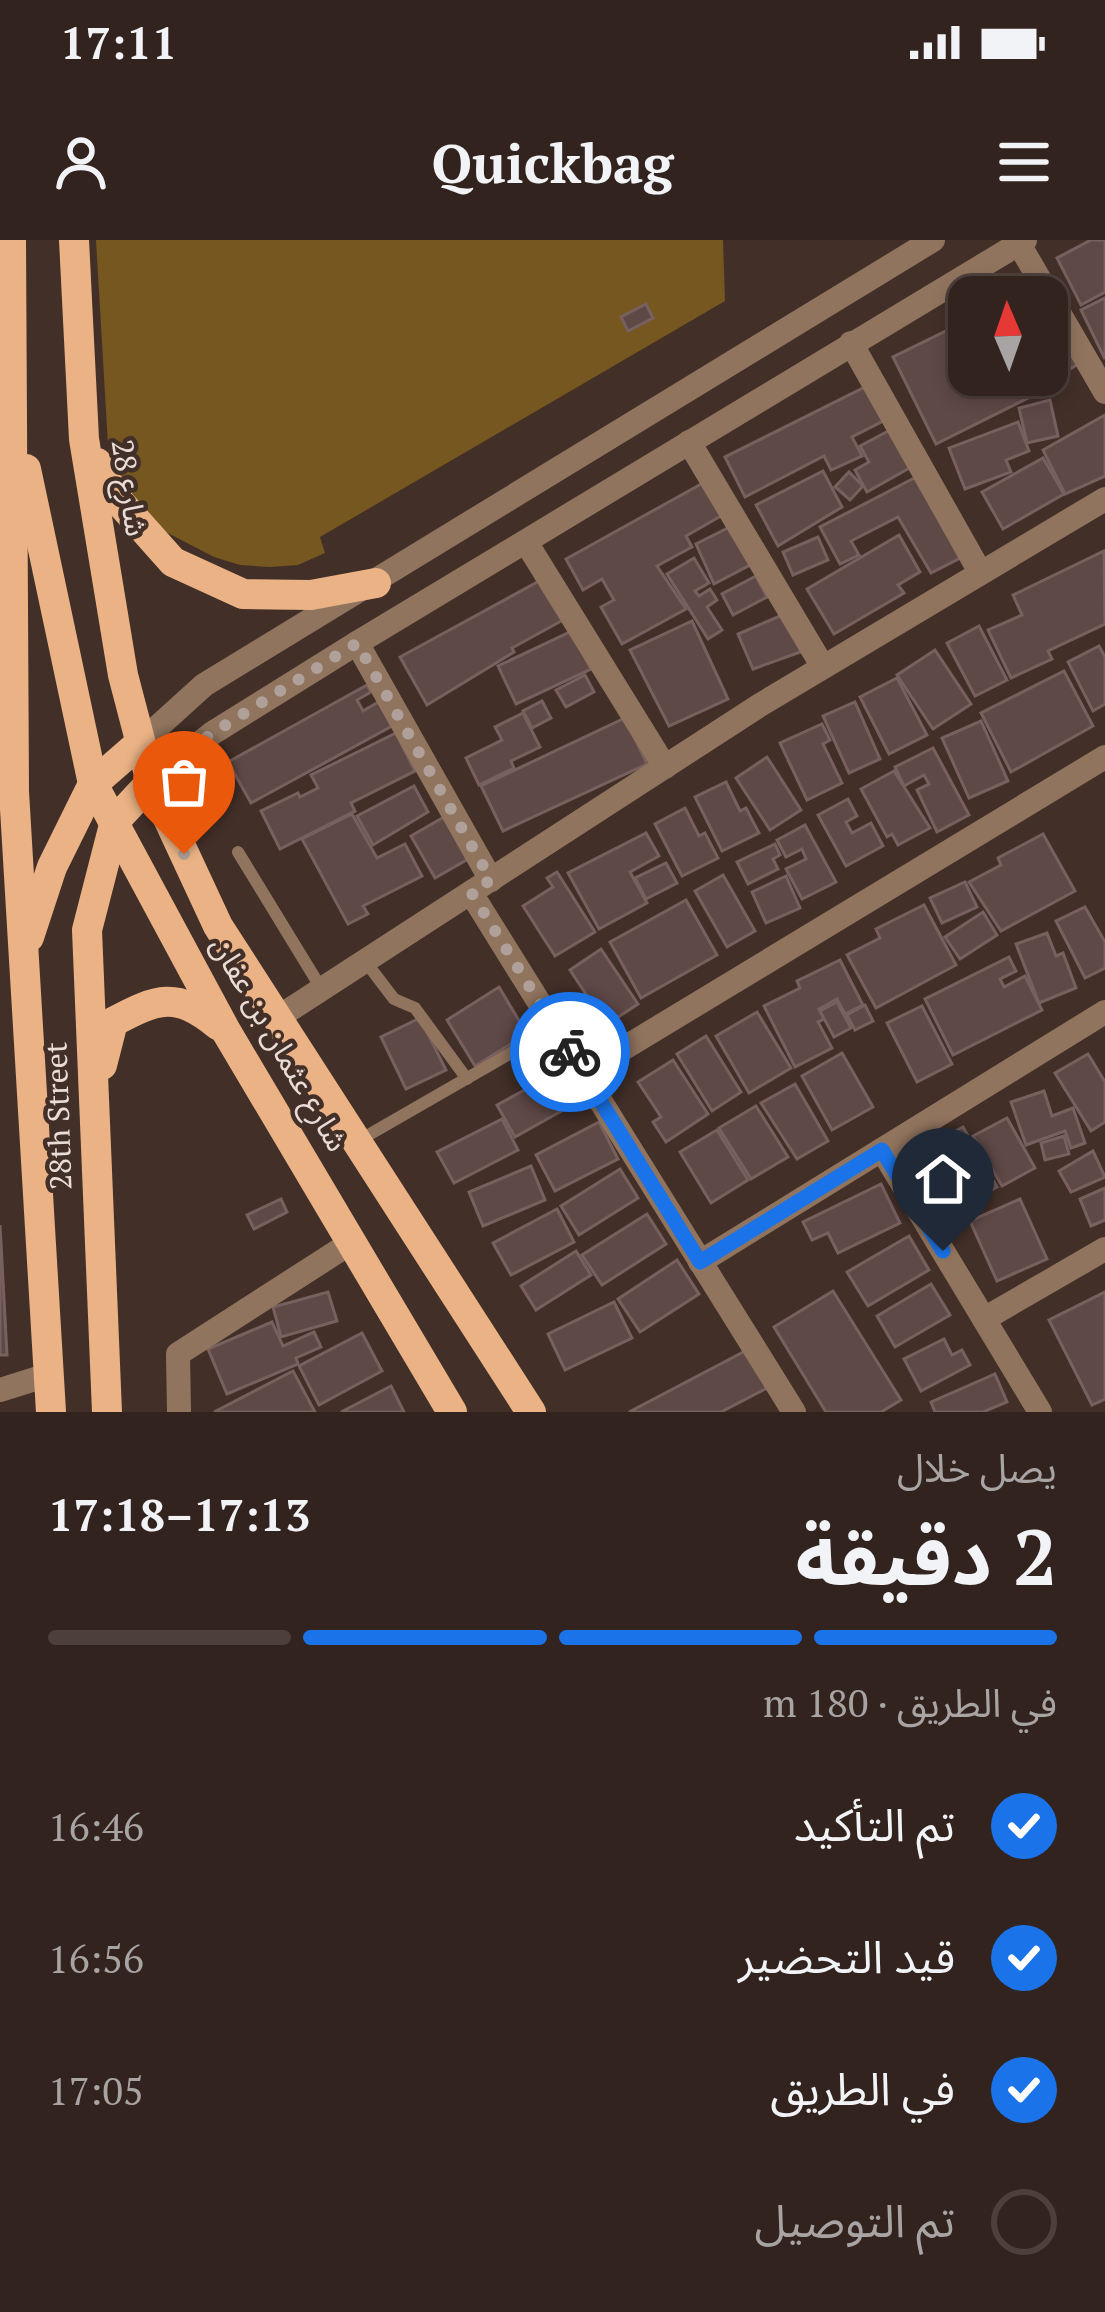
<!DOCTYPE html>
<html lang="ar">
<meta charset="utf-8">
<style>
body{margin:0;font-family:"PT Serif","Noto Sans Arabic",serif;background:#3d2f2b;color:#f1f3f6;direction:rtl;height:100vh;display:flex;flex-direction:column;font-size:45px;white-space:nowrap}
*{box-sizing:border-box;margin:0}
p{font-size:39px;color:#a8a4a4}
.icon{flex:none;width:66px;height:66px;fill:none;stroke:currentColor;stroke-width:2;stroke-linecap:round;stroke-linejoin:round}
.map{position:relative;height:1172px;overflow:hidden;direction:ltr}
.side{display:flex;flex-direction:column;background:#32231e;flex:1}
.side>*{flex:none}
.needle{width:78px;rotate:358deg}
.fabs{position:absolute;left:948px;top:36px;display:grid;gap:24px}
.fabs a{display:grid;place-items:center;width:120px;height:120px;border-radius:24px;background:#32231e;box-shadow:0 6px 18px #0003,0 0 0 3px #4d403c;font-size:60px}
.pin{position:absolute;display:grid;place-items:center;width:102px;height:102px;color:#fff;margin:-123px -51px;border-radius:50% 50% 50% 0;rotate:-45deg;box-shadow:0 0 12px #0007}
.pin .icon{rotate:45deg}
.courier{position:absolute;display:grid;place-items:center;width:120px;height:120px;margin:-60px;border:9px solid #1a73e8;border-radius:50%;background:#fff;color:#222;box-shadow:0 3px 15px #0007}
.headline em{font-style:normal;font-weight:700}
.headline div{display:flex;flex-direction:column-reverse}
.headline{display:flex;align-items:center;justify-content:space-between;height:204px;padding:0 48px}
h1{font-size:78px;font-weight:700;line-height:90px}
.bar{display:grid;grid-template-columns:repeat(4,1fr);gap:18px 12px;align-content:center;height:144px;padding:0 48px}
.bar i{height:15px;border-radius:9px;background:#4d403c}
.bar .current{background:#1a73e8}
.bar p{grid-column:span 4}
ol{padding:0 48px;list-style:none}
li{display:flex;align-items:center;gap:36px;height:132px}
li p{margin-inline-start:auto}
li .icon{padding:12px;border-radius:50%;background:#1a73e8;color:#fff;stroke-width:4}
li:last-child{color:#a8a4a4}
li i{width:66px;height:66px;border:6px solid #4d403c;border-radius:50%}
.status{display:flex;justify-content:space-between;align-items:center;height:84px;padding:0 60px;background:#32231e;direction:ltr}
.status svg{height:33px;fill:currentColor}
header{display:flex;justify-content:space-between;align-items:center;height:156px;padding:0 48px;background:#32231e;font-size:54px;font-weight:700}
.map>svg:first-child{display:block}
.green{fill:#765720}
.building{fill:#5f4947;stroke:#77605e;stroke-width:3}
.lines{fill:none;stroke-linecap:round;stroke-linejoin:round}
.service{stroke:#90745e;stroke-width:12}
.minor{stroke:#90745e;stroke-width:24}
.tertiary{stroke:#90745e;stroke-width:24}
.primary{stroke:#ebb385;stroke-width:30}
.done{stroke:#afa09a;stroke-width:12;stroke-dasharray:0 21.6}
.route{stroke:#1a73e8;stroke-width:15}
.labels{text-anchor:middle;stroke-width:9;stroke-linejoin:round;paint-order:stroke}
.street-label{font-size:30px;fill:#eaddd8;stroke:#422f28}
</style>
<div class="status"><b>17:11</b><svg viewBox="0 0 49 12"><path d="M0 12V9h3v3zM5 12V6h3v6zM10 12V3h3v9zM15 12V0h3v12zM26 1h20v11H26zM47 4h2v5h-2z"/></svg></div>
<header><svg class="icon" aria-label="menu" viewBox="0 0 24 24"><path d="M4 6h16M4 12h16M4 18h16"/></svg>Quickbag<svg class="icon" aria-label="person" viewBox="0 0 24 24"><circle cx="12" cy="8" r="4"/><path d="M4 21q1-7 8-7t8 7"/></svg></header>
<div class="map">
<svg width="1105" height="1172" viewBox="0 0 1105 1172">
<rect width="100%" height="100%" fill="#422f28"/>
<!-- green -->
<polygon class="green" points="96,0 723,0 725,61 320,297 325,313 298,325 270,327 240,325 214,317 162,290 117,238 109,222"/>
<!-- building -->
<g class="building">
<polygon points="1091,0 1105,0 1105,52 1081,65 1057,18"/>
<polygon points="1105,58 1105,119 1081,70"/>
<polygon points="646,64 653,78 628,91 621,77"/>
<polygon points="969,72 969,135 1034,135 1042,151 936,204 893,117 966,81 962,75"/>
<polygon points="1058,82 1083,121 1046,144 1041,135 1047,135 1047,89"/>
<polygon points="871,144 889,178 852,197 862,216 831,230 824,216 745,257 725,217"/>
<polygon points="1050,160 1058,196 1027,203 1019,168"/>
<polygon points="1105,175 1105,236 1065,254 1043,210"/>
<polygon points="1018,182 1029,211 1006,220 1011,232 965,249 949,208"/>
<polygon points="892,189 913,226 867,252 855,230 869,222 860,206"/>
<polygon points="1043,218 1064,254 1003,289 982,252"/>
<polygon points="823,231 842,267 778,306 756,265"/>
<polygon points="849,232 863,246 850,260 835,247"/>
<polygon points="924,233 966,315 931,333 898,277 851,301 859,315 840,324 820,287"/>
<polygon points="703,243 721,276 686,296 692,307 657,326 686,369 622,404 601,367 614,360 602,339 583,350 566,319"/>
<polygon points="730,287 750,325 714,344 696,304"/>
<polygon points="899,295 920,332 898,345 904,353 834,394 807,349"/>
<polygon points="818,297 828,320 793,335 783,312"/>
<polygon points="1104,311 1105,384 1048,411 1052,419 1011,438 988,390 1022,375 1013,355"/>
<polygon points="694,318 709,343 695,351 699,356 710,349 717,360 707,367 722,390 708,399 667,334"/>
<polygon points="756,336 767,357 733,375 722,354"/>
<polygon points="541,340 563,380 512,408 514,412 427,465 400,417"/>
<polygon points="787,373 803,411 753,429 738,394"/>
<polygon points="692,381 728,459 669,486 630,410"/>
<polygon points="979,386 1007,440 975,456 947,403"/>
<polygon points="572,391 591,429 516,464 498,426"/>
<polygon points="1099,406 1105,417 1105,464 1093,471 1068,422"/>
<polygon points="935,410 971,464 933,489 897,435"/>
<polygon points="1064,431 1093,486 1011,532 981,473"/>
<polygon points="585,435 594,452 566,467 556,450"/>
<polygon points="897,438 927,495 889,514 860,457"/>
<polygon points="367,445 371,452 357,460 363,471 380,461 394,485 251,563 228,522"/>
<polygon points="542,461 551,478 532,488 523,471"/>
<polygon points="855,462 880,519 849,533 823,476"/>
<polygon points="523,473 540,507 511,521 514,528 479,545 466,518 502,500 495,487"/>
<polygon points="625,478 647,524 503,591 481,546"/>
<polygon points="981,481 1008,541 969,558 942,498"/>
<polygon points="822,484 830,500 823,504 842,543 807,560 780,503"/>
<polygon points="396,493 415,531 351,563 355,571 280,609 261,571 298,553 300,557 318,548 311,535"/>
<polygon points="933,508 969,575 937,592 917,550 929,544 924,535 904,546 895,527"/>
<polygon points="767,517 801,570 770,590 736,538"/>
<polygon points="894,531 930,588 898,605 892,594 887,597 861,549"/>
<polygon points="726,542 740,571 746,568 759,593 722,611 695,557"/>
<polygon points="414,546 428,572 373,605 357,576"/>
<polygon points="848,559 857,576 846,582 852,593 871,583 883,606 846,626 818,575"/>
<polygon points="685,568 699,596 705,593 718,618 682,636 655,584"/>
<polygon points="352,574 377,618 405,604 422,636 363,666 368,674 348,684 302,599"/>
<polygon points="444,577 470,618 435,638 411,596"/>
<polygon points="805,585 836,642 802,659 786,629 806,619 802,609 786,617 777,600"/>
<polygon points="646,593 659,616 630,632 647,663 599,689 568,633"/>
<polygon points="1043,594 1075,651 1001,691 969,642 1001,625 998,618"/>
<polygon points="775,604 780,615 773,619 778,629 748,644 737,622"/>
<polygon points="666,623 677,643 646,659 635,638"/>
<polygon points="557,632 595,692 555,716 523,666 553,647 547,638"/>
<polygon points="723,635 755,691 727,707 695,651"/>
<polygon points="786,636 800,668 766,683 752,652"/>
<polygon points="965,642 977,667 942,683 930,658"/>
<polygon points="686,660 717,715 641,758 610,702"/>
<polygon points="924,665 956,725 876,768 847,715 880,698 876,689"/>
<polygon points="1085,667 1105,702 1105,728 1085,738 1056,681"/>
<polygon points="983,672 997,695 960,719 945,697"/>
<polygon points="1047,693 1056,716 1063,713 1076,748 1039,763 1016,704"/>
<polygon points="601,709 638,764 606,785 570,730"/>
<polygon points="1009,717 1016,731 1000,739 1004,747 1025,736 1042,770 953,815 925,759"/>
<polygon points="840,720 863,765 845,774 837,759 819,769 824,779 818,782 832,808 795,827 764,766 800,748 797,741"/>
<polygon points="499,747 527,794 475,826 447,780"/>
<polygon points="837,762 851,788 834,797 820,771"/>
<polygon points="865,765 873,781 855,790 847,775"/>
<polygon points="922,766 952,824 917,842 887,783"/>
<polygon points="757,772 791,828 749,853 716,796"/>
<polygon points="420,778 446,830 406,849 381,797"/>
<polygon points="706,796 741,852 712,871 677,814"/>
<polygon points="842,813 873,867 832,890 802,836"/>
<polygon points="1088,814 1105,842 1105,882 1091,891 1055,833"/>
<polygon points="673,820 708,874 666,902 653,882 661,877 638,842"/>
<polygon points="550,836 567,868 515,897 497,865"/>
<polygon points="795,844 828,901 797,919 761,863"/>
<polygon points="1044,851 1052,876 1073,868 1085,903 1071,908 1065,891 1026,905 1011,862"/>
<polygon points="756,866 788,917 751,939 719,888"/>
<polygon points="1007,878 1035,928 1002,946 973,896"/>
<polygon points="502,879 518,910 454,943 437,912"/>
<polygon points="599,882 618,919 555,951 536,915"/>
<polygon points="963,887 997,947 961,967 938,926 927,932 916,913"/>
<polygon points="717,890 748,940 711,963 680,912"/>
<polygon points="1064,896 1069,914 1045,920 1041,903"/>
<polygon points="1093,911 1105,937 1071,952 1059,931"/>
<polygon points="531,926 545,960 483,986 469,952"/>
<polygon points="620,929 638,958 579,995 561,966"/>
<polygon points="881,944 900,983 838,1013 828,993 812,1000 803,982"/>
<polygon points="1105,948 1105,980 1091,986 1080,959"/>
<polygon points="281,959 287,972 254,989 247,975"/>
<polygon points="1020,959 1047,1019 997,1041 970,981"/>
<polygon points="557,969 574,1002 511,1035 493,1003"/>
<polygon points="647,974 666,1004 602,1045 582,1015"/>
<polygon points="0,985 7,1115 0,1115"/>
<polygon points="909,996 929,1030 868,1066 847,1032"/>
<polygon points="576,1011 591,1035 536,1070 521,1046"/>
<polygon points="677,1020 699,1054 640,1092 618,1059"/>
<polygon points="931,1044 950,1075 895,1107 877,1076"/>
<polygon points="833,1051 901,1160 881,1172 826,1172 774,1087"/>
<polygon points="328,1052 337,1081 281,1097 273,1067"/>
<polygon points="1105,1052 1105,1159 1092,1165 1049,1080"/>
<polygon points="614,1062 632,1098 565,1130 548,1094"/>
<polygon points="272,1082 283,1106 314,1092 321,1107 296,1118 298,1124 227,1154 208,1109"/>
<polygon points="362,1093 382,1131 319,1165 299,1126"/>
<polygon points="944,1099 952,1115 962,1110 970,1125 921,1151 904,1119"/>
<polygon points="749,1109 769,1147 721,1172 629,1172"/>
<polygon points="293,1131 315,1172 214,1172"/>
<polygon points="995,1134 1007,1162 983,1172 935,1172 931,1162"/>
<polygon points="391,1146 404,1172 341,1172"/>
</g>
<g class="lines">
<!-- service -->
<g class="service">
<polyline points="238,612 321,748"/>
<polyline points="365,721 394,759 415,768 467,839"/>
<polyline points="358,901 523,806"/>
</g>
<!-- minor -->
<g class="minor">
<polyline points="1019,4 1105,152"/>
<polyline points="851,103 980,332"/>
<polyline points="689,202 823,427"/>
<polyline points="526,302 665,527"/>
<polyline points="357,403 491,640"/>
<polyline points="471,653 794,1172"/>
<polyline points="277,778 760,465 1105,259"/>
<polyline points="583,833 1105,517"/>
<polyline points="882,910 1040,1172"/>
<polyline points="700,1022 1105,772"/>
<polyline points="984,1079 1105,1009"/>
<polyline points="179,1172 178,1114 352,1002"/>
</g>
<!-- tertiary -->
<g class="tertiary">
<polyline points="140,503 204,445 933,0"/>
<polyline points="151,542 211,494 357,403 1025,0"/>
<polyline points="0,1150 51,1134"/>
</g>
<!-- primary -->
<g class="primary">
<polyline points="11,0 14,552 51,1172"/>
<polyline points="74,0 84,199 123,435 151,542 218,686 531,1172"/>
<polyline points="97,223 116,258 173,322 243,354 311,355 376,343"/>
<polyline points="26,229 93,544 226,791 452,1172"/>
<polyline points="29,697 52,627 93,544 140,503"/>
<path d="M 102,825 L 113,782 C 158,758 176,751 218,785"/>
<polyline points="107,1172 87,690 115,581 151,542"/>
</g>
</g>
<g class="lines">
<!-- done -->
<polyline class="done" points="184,614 151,542 211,494 357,403 491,640 471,652 570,812"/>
<!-- route -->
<polyline class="route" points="570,812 700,1022 882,910 943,1011"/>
</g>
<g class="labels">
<!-- street labels -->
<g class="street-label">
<text transform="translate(129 248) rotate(81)" y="10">شارع 28</text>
<text transform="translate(279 804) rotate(60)" y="10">شارع عثمان بن عفان</text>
<text transform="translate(59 876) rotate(-92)" y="10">28th Street</text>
</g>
</g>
</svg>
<div class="fabs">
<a><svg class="needle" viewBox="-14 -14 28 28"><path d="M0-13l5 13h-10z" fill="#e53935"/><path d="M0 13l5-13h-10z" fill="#a8a4a4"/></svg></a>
</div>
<div class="pin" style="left:184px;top:614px;background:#ea580c"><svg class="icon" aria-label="bag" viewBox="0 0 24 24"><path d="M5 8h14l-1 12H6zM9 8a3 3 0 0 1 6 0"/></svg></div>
<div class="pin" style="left:943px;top:1011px;background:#1f2937"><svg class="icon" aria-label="home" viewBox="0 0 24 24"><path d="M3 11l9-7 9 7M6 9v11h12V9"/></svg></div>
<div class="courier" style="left:570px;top:812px"><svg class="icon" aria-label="bike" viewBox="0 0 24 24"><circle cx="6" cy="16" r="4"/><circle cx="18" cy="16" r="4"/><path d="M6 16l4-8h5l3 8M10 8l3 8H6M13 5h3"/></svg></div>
</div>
<section class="side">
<div class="headline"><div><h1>2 دقيقة</h1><p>يصل خلال</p></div><em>17:13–17:18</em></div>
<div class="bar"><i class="current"></i><i class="current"></i><i class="current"></i><i></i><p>في الطريق · 180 m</p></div>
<ol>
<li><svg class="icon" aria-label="check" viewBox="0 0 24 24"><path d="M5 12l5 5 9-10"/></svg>تم التأكيد<p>16:46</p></li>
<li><svg class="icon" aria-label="check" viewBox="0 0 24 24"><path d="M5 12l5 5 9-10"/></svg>قيد التحضير<p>16:56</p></li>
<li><svg class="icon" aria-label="check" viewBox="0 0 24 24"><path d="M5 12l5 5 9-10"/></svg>في الطريق<p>17:05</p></li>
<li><i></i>تم التوصيل</li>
</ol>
</section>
